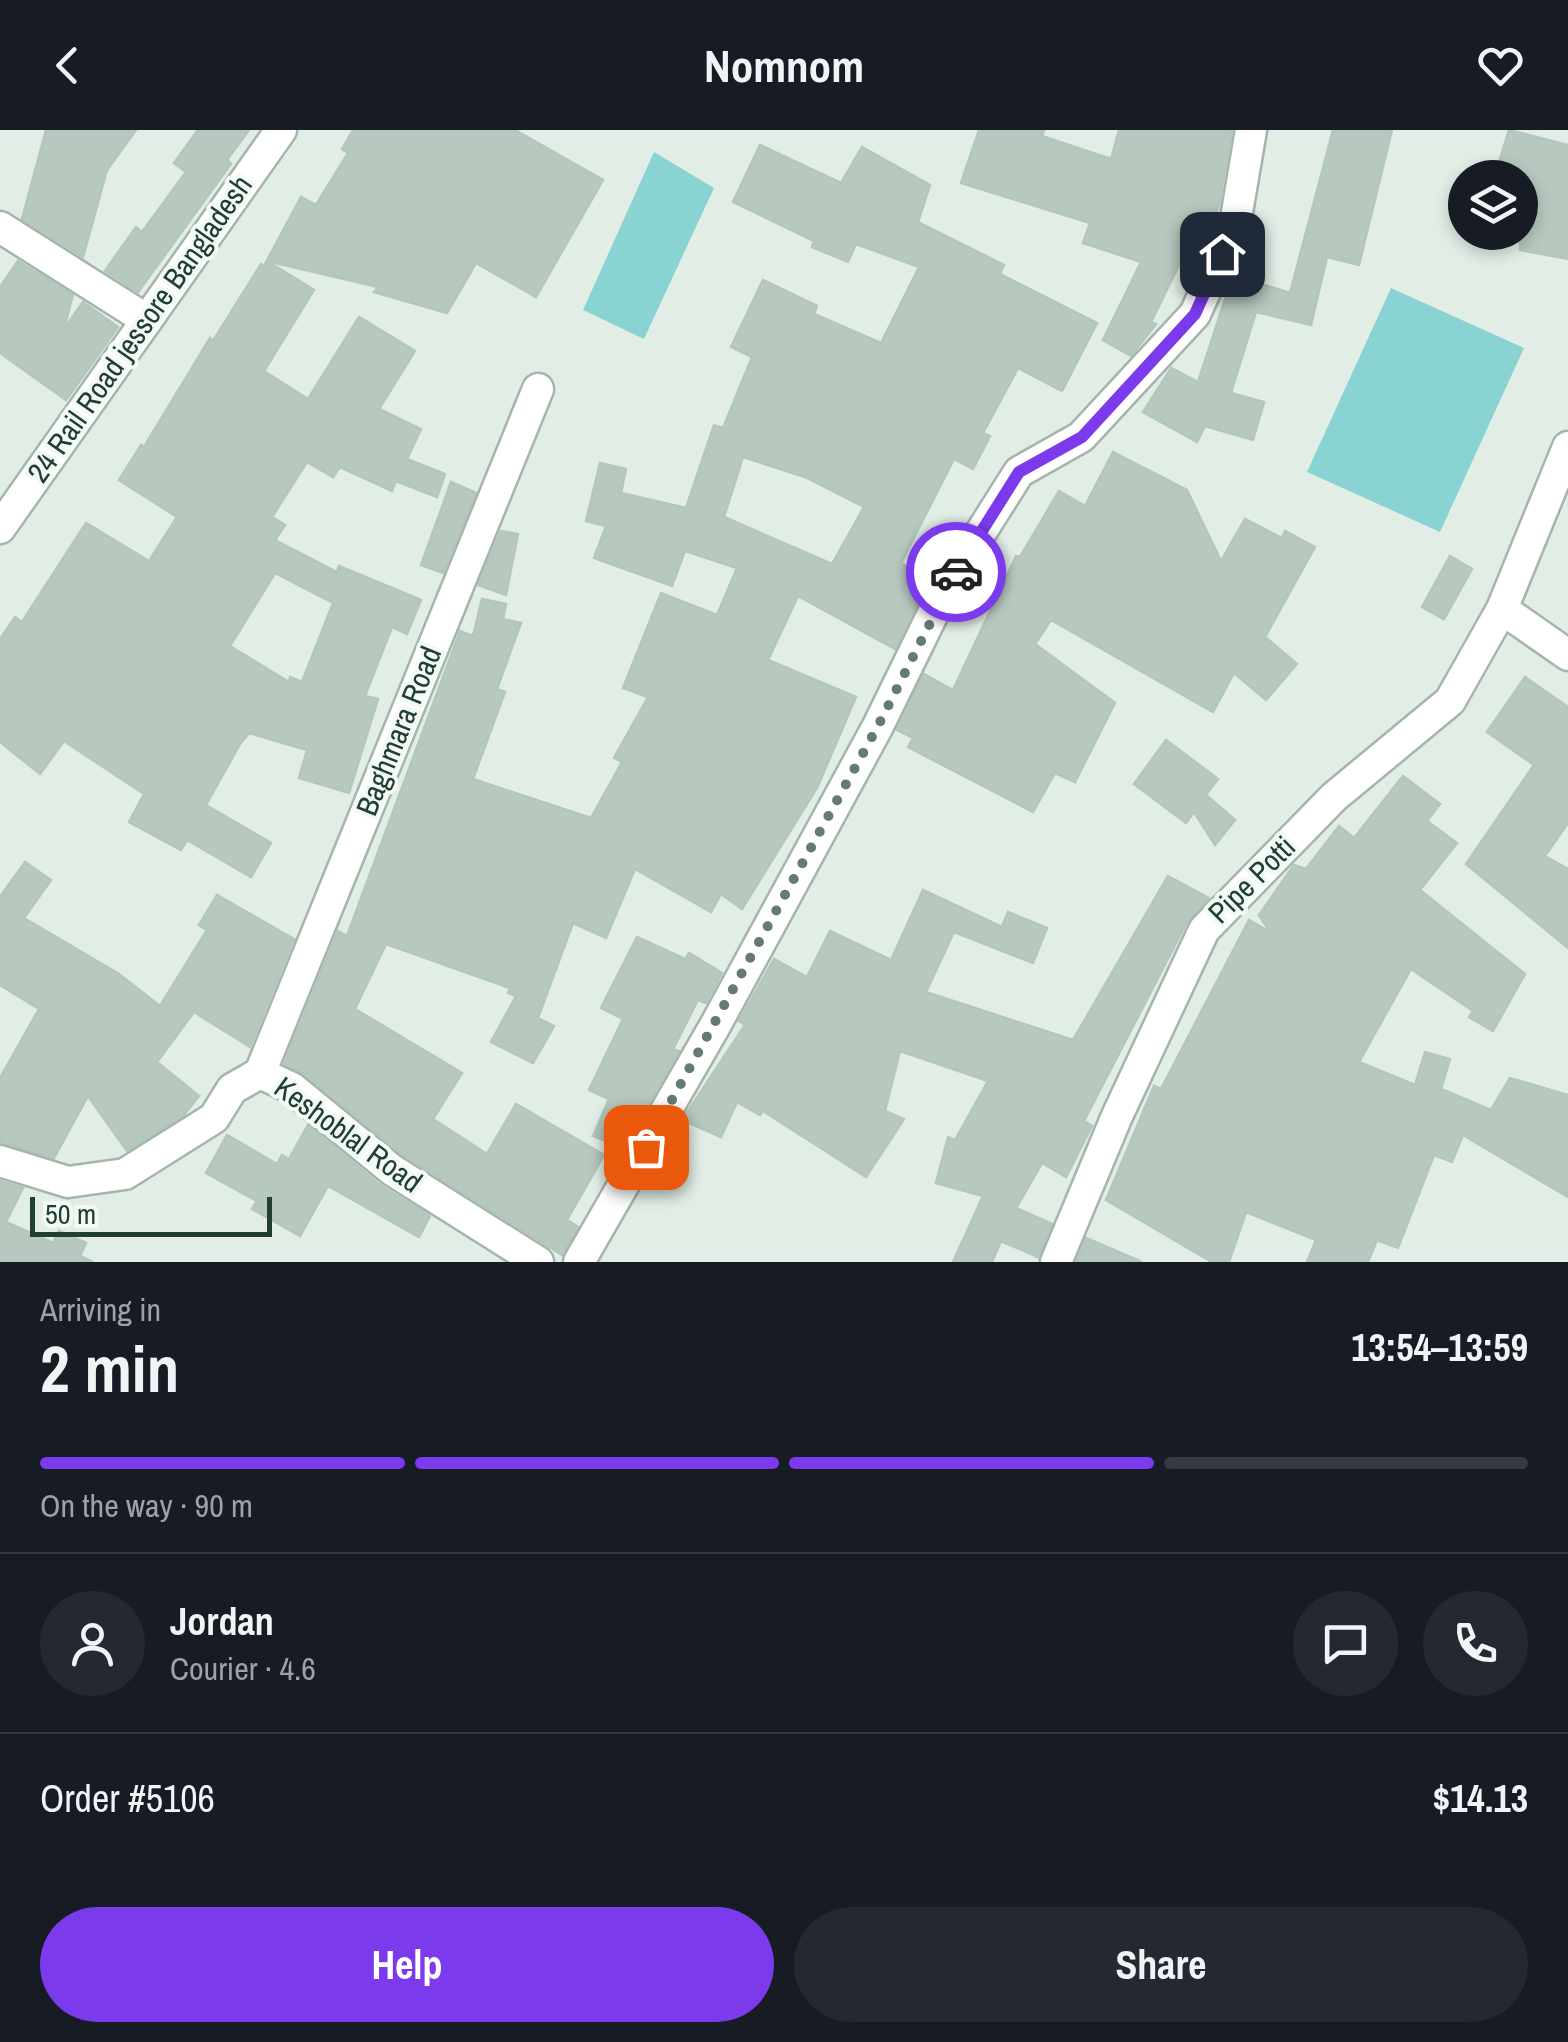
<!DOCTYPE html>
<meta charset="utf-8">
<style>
body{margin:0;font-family:"Archivo Narrow",sans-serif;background:#242831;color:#f1f3f6;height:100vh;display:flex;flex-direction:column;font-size:38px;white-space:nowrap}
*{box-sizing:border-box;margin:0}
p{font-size:32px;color:#9ea1a6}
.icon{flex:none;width:55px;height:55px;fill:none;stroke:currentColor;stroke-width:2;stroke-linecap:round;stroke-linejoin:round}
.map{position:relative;height:1132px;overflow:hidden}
.drawer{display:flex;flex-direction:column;background:#171b24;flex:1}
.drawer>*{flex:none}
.fabs{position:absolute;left:1448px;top:30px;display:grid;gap:20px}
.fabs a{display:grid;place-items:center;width:90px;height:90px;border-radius:50%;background:#171b24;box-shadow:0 5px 15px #0003;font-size:50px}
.scale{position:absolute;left:30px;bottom:25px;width:242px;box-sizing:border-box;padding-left:10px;border:5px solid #213e32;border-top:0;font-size:28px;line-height:35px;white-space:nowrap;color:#213e32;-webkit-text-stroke:8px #f3f9f5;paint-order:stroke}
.pin{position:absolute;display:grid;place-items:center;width:85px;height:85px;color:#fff;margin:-42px;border-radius:20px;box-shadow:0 5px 15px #0006}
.courier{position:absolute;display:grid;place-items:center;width:100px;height:100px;margin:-50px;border:8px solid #7c3aed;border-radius:50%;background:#fff;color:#222;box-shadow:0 2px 12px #0007}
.headline em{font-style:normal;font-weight:800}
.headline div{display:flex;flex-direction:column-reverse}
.headline{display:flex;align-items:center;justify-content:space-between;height:170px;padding:0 40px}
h1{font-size:65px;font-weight:800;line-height:75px}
.bar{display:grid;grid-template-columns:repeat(4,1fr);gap:15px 10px;align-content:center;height:120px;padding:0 40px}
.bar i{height:12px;border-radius:8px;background:#363941}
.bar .on{background:#7c3aed}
.bar p{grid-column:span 4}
.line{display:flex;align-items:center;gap:25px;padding:0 40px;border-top:2px solid #363941}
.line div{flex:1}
.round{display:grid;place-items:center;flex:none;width:105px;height:105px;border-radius:52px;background:#242831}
.cta{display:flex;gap:20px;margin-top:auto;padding:20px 40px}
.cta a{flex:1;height:115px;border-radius:60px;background:#7c3aed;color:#fff;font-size:40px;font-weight:800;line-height:115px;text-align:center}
.cta a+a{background:#242831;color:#f1f3f6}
header{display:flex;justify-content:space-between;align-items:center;height:130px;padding:0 40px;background:#171b24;font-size:45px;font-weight:800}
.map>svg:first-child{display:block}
.water{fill:#89d3d3}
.building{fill:#b7c8bf;stroke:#b4c7bc;stroke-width:2.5;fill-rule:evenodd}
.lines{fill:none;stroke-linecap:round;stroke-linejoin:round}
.minor-casing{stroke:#a4b5ac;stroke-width:35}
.minor{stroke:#fff;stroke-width:30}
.done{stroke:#657b71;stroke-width:10;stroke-dasharray:0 18}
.route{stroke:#7c3aed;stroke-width:12}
.labels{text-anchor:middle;stroke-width:8;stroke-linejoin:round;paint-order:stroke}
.street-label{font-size:30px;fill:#213e32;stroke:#f3f9f5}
</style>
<header><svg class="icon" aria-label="back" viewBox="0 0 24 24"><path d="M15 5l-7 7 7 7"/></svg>Nomnom<svg class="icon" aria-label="heart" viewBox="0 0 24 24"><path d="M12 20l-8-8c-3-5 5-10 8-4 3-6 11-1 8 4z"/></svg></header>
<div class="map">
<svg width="1568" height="1132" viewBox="0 0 1568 1132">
<rect width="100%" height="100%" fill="#e2ede6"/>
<!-- water -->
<g class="water">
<polygon points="654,22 714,58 644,209 583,180"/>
<polygon points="1391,158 1524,218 1440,402 1307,342"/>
</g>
<!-- building -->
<g class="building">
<polygon points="46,0 136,0 107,40 83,127 22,89"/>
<polygon points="198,0 249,0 227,30 231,34 138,162 105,141 136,97 142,102 186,42 174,33"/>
<path d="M 353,0 L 515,0 L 603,50 L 536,167 L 476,133 L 447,183 L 374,162 L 378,157 L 267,131 L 314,160 L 264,241 L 308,269 L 359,187 L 415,221 L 379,279 L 421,299 L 407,329 L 445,344 L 437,367 L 396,351 L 392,361 L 340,337 L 333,347 L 307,332 L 272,387 L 285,395 L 275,410 L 337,442 L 339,436 L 421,470 L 407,504 L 392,497 L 365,566 L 378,569 L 349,663 L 299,648 L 307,620 L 249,603 L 240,614 L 206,675 L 271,713 L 251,747 L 187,710 L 181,720 L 129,692 L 144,664 L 64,611 L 40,644 L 0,612 L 0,509 L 15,487 L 22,492 L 86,393 L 149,431 L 177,387 L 119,350 L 141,315 L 144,317 L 210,208 L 213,211 L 261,134 L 264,136 L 301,67 L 316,75 L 348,23 L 342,19 ZM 275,443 L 333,473 L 302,552 L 290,547 L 289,552 L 230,516 Z"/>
<polygon points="979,0 1044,0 1042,6 1111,29 1119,0 1232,0 1219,75 1200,124 1187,119 1151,192 1156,194 1131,226 1103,210 1141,132 1083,113 1090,93 961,53"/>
<polygon points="1333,0 1392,0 1359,135 1327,127 1311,195 1256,182 1231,263 1264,272 1253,310 1205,296 1197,312 1143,282 1171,238 1198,252 1233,145 1290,163"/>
<polygon points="1509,0 1568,15 1568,129 1520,120 1520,48 1494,48"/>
<path d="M 760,15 L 841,53 L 862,17 L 930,55 L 918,92 L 1004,135 L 1000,144 L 1097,193 L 1062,261 L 1018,238 L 983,303 L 990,306 L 973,339 L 954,329 L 901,433 L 929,449 L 895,519 L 798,466 L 768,530 L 856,567 L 817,658 L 742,779 L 721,764 L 711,782 L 635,739 L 606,808 L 573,793 L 538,888 L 554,896 L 533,933 L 491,912 L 516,866 L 508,863 L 510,858 L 386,814 L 355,879 L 462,943 L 433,989 L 487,1024 L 516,974 L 604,1025 L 567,1090 L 578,1097 L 562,1125 L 403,1025 L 304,944 L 284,934 L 338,801 L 347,806 L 460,501 L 473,506 L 482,469 L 506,474 L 503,489 L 521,493 L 497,559 L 505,562 L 473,649 L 591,688 L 622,632 L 614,628 L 648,567 L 623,558 L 661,463 L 717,485 L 737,438 L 685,421 L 672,456 L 594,428 L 606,396 L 586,391 L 600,333 L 626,339 L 621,363 L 686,378 L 714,295 L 723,298 L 752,227 L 731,217 L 763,150 L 817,176 L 814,184 L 881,213 L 919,137 L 856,114 L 848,132 L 812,117 L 814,111 L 733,72 ZM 743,327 L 805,347 L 864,377 L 832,434 L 724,387 Z"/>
<polygon points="18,131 73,165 64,199 83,172 118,197 66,270 0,223 0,157"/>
<polygon points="1113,322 1187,360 1221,431 1245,389 1282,408 1285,401 1315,417 1265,507 1297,534 1266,570 1234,543 1213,582 1051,490 1035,514 1115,573 1075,652 1055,643 1033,682 908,617 913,608 897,600 924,544 953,560 1016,426 1020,427 1059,361 1085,376"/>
<polygon points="451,352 476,363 443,443 421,435"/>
<polygon points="501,401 518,404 506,465 478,455"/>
<polygon points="1450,426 1472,439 1444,489 1422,477"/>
<polygon points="1525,547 1568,577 1568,693 1545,726 1568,739 1568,818 1466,734 1534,635 1487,602"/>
<polygon points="1166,610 1218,649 1206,665 1235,690 1215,715 1194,682 1186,693 1134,654"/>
<polygon points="1403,646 1440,674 1427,691 1457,713 1420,760 1525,844 1493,901 1469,887 1473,881 1411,839 1359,932 1415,955 1425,922 1450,929 1441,959 1491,980 1510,948 1568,965 1568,1067 1463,1005 1452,1032 1434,1025 1398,1118 1377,1110 1368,1132 1307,1132 1316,1110 1246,1082 1229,1132 1212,1132 1106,1070 1154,956 1161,959 1249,790 1270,802 1259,785 1294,735 1306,739 1339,696 1354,708"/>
<polygon points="25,732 51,750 24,788 119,844 160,876 207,800 199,795 217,765 294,809 250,917 194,882 157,932 199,966 184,985 127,1021 88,966 54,1028 0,1013 0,948 39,879 0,855 0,767"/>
<polygon points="1168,746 1209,768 1187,792 1084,991 1092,996 1066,1047 1042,1033 1016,1078 1052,1094 1038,1127 1001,1111 992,1132 953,1132 983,1066 936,1053 948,1007 955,1010 988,951 900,921 885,981 904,989 866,1047 763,981 760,985 737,972 721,1007 682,990 745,895 739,891 774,829 807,847 830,801 891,830 923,760 1002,797 1008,782 1047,798 1033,833 954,802 926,862 1073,910"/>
<polygon points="637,807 685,829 689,823 722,843 706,873 698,870 673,919 679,921 623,1018 593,1006 609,969 589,960 623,889 601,878"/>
<polygon points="308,995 380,1055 430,1086 419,1107 328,1056 300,1106 252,1079 257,1071 206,1043 227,1005 277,1034 282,1025 289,1029"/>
<polygon points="0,1051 23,1058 6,1092 53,1113 59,1101 86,1113 80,1126 93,1132 0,1132"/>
<polygon points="1086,1108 1142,1132 1076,1132"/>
</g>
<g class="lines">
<!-- minor casing -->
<g class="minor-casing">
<g id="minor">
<polyline points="0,97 147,190"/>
<polyline points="0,398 281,0"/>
<polyline points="1502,479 1568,525"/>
<polyline points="260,943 538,259"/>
<polyline points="0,1031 68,1052 125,1044 214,988 232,959 260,943 292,958 392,1040 538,1132"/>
<polyline points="579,1132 716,894 878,596 945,459 1019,342 1081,307 1195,184 1235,94 1251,0"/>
<polyline points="1056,1132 1117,986 1204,800 1334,667 1450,571 1502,479 1568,317"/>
</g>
</g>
<!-- minor -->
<use href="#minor" class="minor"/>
</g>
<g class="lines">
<!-- done -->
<polyline class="done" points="646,1017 878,596 956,442"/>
<!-- route -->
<polyline class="route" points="956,442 1019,342 1082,307 1195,184 1222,124"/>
</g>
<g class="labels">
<!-- street labels -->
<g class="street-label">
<text transform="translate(140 199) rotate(-55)" y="10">24 Rail Road jessore Bangladesh</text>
<text transform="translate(399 601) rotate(-68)" y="10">Baghmara Road</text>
<text transform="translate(1252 750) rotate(-45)" y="10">Pipe Potti</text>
<text transform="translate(348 1005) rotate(36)" y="10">Keshoblal Road</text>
</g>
</g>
</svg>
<div class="fabs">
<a><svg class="icon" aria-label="layers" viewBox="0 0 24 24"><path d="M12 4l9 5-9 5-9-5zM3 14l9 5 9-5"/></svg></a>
</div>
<div class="scale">50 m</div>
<div class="pin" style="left:646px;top:1017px;background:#ea580c"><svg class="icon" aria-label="bag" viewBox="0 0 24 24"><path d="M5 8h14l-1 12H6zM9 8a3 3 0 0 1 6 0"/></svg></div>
<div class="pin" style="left:1222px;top:124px;background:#1f2937"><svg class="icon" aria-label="home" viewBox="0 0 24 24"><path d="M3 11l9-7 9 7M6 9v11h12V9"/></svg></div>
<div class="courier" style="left:956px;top:442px"><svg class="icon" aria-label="car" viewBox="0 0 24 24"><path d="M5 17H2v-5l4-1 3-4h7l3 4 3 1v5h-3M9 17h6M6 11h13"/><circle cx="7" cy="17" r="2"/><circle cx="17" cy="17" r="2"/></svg></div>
</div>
<section class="drawer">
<div class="headline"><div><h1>2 min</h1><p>Arriving in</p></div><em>13:54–13:59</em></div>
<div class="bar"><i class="on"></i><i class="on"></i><i class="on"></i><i></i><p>On the way · 90 m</p></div>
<div class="line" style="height:180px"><a class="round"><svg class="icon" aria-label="person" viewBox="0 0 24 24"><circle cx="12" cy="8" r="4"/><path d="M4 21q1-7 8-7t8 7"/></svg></a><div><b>Jordan</b><p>Courier · 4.6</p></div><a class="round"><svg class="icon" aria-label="chat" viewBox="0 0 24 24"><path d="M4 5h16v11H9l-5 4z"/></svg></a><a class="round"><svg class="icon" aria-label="phone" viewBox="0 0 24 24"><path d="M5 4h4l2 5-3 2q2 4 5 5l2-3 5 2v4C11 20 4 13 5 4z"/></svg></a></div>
<div class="line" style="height:130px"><div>Order #5106</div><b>$14.13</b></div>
<div class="cta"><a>Help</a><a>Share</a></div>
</section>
